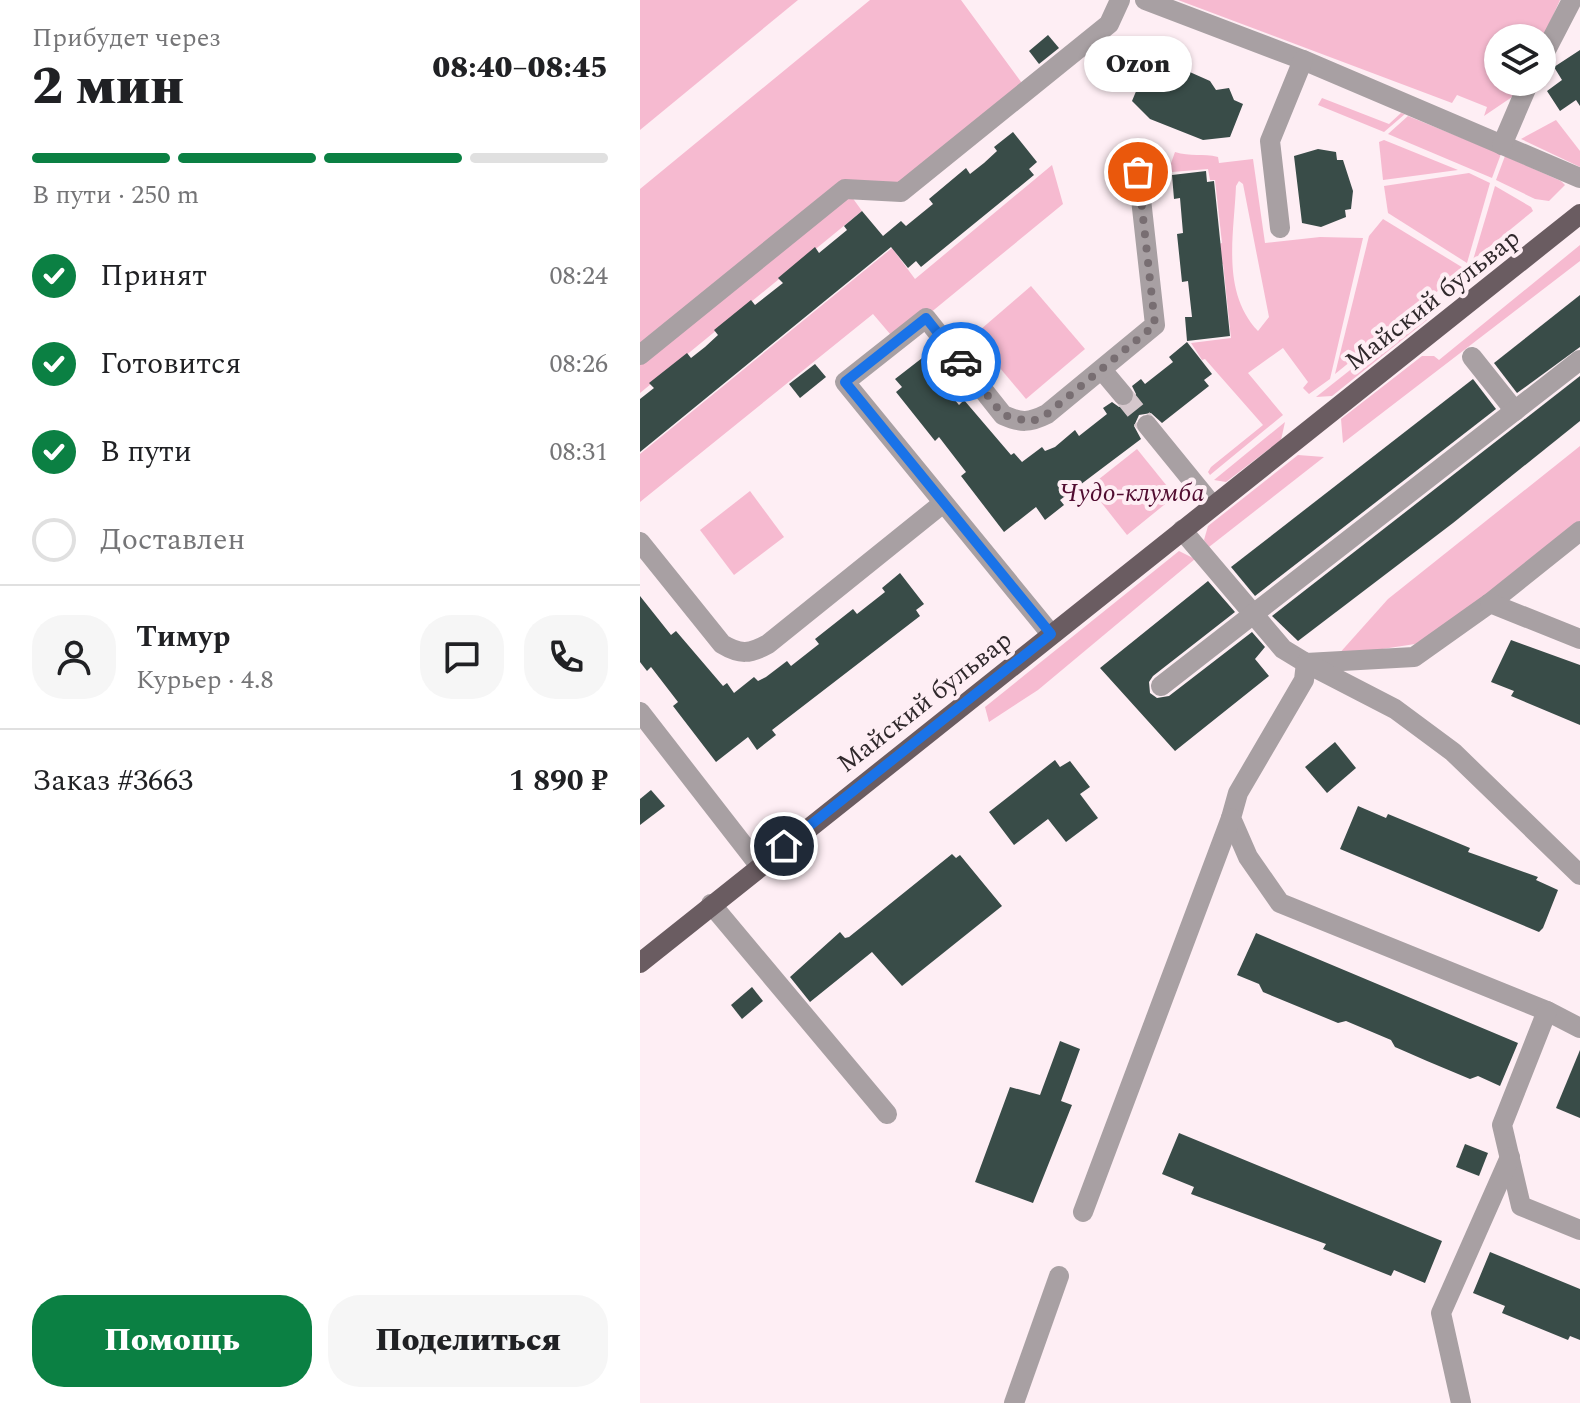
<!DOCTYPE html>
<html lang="ru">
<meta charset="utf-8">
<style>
body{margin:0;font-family:Spectral,serif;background:#f6f6f6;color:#202124;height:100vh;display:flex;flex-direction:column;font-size:30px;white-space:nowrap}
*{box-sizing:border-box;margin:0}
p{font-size:26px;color:#757577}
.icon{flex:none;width:44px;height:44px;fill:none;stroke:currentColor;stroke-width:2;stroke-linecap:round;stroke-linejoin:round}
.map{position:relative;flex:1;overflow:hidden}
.drawer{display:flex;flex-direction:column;background:#fff;width:640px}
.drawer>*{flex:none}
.controls{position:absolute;left:844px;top:24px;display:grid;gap:16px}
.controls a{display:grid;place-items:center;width:72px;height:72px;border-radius:50%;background:#fff;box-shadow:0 2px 6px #0004;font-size:40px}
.pin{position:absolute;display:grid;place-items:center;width:68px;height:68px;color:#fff;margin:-34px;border:4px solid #fff;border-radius:50%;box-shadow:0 2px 8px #0007}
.courier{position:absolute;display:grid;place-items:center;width:80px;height:80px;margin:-40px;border:6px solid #1a73e8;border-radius:50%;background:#fff;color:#222;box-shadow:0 2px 10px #0007}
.bubble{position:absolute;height:56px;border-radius:28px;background:#fff;box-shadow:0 2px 6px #0004;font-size:26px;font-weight:800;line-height:56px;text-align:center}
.head em{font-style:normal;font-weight:800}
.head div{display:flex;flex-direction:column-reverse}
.head{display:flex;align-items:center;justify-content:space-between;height:136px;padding:0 32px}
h1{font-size:52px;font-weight:800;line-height:60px}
.bar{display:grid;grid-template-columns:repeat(4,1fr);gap:12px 8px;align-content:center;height:96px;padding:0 32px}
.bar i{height:10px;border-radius:6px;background:#e0e0e0}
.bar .active{background:#0b8043}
.bar p{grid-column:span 4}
.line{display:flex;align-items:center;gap:20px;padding:0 32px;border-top:2px solid #e0e0e0}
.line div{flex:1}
.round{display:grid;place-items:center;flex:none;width:84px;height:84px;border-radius:32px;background:#f6f6f6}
ol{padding:0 32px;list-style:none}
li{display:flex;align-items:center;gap:24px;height:88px}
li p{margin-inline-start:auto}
li .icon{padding:8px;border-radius:50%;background:#0b8043;color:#fff;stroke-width:4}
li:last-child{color:#757577}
li i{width:44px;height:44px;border:4px solid #e0e0e0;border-radius:50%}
.primary-button{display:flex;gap:16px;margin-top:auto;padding:16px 32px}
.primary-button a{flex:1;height:92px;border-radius:32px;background:#0b8043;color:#fff;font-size:32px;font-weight:800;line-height:92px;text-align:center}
.primary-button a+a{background:#f6f6f6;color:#202124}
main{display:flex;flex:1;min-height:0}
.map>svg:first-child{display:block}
.green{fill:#f6bad0;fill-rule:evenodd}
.building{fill:#394c48}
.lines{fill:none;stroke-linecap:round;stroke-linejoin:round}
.minor-tunnel{stroke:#d5c7cc;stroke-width:20;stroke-dasharray:20 10;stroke-linecap:butt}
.minor{stroke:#a8a0a3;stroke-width:20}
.major{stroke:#6a5c61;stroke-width:20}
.done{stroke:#786e72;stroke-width:8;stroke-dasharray:0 14.4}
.route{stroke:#1a73e8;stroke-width:10}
.labels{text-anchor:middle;stroke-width:8;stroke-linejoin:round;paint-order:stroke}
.street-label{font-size:26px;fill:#30292c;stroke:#feeef4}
.park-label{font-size:26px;font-style:italic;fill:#510c30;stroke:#feeef4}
</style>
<main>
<section class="drawer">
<div class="head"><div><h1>2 мин</h1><p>Прибудет через</p></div><em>08:40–08:45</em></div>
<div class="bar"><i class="active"></i><i class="active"></i><i class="active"></i><i></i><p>В пути · 250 m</p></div>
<ol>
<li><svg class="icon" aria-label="check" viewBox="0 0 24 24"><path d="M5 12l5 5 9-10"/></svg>Принят<p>08:24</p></li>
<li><svg class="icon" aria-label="check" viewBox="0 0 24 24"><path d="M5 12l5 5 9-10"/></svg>Готовится<p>08:26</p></li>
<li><svg class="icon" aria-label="check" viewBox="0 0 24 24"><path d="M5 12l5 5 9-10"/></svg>В пути<p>08:31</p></li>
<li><i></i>Доставлен</li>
</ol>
<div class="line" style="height:144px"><a class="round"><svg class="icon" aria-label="person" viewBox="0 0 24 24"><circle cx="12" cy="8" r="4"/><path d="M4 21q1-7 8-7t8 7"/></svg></a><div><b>Тимур</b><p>Курьер · 4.8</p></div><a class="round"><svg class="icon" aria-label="chat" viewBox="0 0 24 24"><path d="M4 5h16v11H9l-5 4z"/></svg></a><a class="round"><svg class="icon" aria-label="phone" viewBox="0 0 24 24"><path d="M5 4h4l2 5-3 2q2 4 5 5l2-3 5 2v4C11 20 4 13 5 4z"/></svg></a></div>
<div class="line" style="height:104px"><div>Заказ #3663</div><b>1 890 ₽</b></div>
<div class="primary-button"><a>Помощь</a><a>Поделиться</a></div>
</section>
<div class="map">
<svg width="940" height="1403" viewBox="0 0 940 1403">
<rect width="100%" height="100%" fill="#feeef4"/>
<!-- green -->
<g class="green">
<polygon points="0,0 158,0 0,130"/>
<polygon points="230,0 321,0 387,90 261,192 209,193 222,211 0,393 0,189"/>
<polygon points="538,0 920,0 902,40 858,38 858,82 882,82 872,97 844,116 847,107 817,95 812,103"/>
<polygon points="682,98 749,124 761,113 765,114 744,132 678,105"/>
<polygon points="768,116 861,154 852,178 748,134"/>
<polygon points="916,120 940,151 940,167 881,139"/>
<polygon points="744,140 818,170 743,180 739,142"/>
<path d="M 535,152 C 550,157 563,153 578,157 L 579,163 L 613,159 L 625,243 L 680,237 L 723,238 L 690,379 L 669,394 L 663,388 L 668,382 L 643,348 L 608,373 L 643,415 L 570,475 L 568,472 L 571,467 L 623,425 L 565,359 L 562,360 L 551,343 L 591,338 L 583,264 L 576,264 L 574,245 L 582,243 L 575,180 L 570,180 L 568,169 L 532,172 L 530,166 ZM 599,181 L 603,184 L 629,317 L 618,331 C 581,292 594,235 596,186 Z"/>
<polygon points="865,156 921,181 925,185 909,201 895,199 856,180"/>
<polygon points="412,165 423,204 256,341 233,314 0,502 0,454 252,248 275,279"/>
<polygon points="829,173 850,183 827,263 748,213 744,186"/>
<polygon points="855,186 891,207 893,211 833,260"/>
<polygon points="743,219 825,269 695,374 729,236"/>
<polygon points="940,245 940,261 703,443 701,419 782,356 794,356 799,360"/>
<polygon points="391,286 445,349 386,399 333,336"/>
<polygon points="790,307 787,320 692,396 676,397"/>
<polygon points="645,422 641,440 586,482 574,480"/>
<polygon points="940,446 940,522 835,607 775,644 697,656 748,599"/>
<polygon points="497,449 535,496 487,535 449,487"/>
<polygon points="658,455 684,457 569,547 564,540 568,526"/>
<polygon points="110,491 144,537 94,575 60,530"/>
<polygon points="539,551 555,559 398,690 349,722 345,707"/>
</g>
<!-- building -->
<g class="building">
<polygon points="408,35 419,48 399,64 389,51"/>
<polygon points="940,50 940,106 936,100 920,111 907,91 922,80 914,67"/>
<polygon points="526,63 533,72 543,69 570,81 576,90 589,88 594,100 603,104 590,137 563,140 510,119 492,101 507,65 515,69"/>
<polygon points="373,132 397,162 389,169 394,175 281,267 276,261 268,268 251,247 0,452 0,399 14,388 9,383 47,353 51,358 65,347 78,335 74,330 111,300 115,305 143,283 138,278 175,247 179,253 207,230 204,226 222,211 243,236 261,221 266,226 293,204 289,199 326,168 330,174 344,163 357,151 354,147"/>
<polygon points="678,149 696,152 697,160 703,160 713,191 711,209 705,210 706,217 681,227 662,223 654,156"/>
<polygon points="566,171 567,182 574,181 590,336 547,341 545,317 552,317 548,281 542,282 537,234 543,233 540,198 534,199 532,175"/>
<polygon points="940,295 940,347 877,393 854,363"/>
<polygon points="547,342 572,374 564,380 569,386 522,423 511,413 499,415 494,426 501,439 420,500 424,505 405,520 396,507 364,532 321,476 326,472 299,437 295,441 256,392 262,387 255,379 286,355 301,374 296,377 319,405 324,400 371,455 374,453 382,462 402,447 405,451 415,447 435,430 439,436 467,414 463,408 472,402 479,407 491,405 496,394 492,386 501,379 505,384 533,362 529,357"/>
<polygon points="175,364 186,377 160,398 149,384"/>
<polygon points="940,376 940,421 813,523 658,641 632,616"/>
<polygon points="833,379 856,409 615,596 591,567"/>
<polygon points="260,573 284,604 276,610 280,616 132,730 136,735 117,750 108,737 76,762 33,706 38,702 11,667 7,671 0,662 0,596 31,635 36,631 83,686 87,683 94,693 114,677 118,681 126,677 147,661 151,666 179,644 175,639 213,609 217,614 245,592 242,588"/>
<polygon points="568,581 595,612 513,676 509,682 510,693 517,698 529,696 612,632 625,647 615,659 629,676 535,751 460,668"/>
<polygon points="871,640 940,665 940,725 871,696 874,691 851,682"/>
<polygon points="695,742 716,768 687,793 665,767"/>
<polygon points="415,760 420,767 430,761 450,787 440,794 458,818 426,842 408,819 374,845 349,812"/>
<polygon points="11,790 25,806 0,825 0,799"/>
<polygon points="718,806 746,818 748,814 830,848 828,852 898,877 896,880 918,890 903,928 899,932 700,849"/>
<polygon points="312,854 316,858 320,855 362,906 262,986 232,952 170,1002 150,977 200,932 205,938 209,937"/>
<polygon points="616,933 878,1043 860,1086 838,1076 830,1079 787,1061 755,1047 751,1040 706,1021 698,1023 623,992 619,984 597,975"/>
<polygon points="112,987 123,1001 102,1019 91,1005"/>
<polygon points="420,1041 440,1049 421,1101 432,1105 393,1203 335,1182 370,1087 400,1095"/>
<polygon points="940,1050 940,1118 916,1108"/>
<polygon points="539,1133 802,1241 785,1283 754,1270 751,1276 683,1249 686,1244 551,1194 554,1187 522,1174"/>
<polygon points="825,1144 848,1153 839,1176 816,1167"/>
<polygon points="850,1252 940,1289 940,1340 930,1336 928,1340 862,1313 865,1306 833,1293"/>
</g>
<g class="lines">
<!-- minor-tunnel -->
<polyline class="minor-tunnel" points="483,395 507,425"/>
<!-- minor -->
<g class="minor">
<polyline points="505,0 663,60 940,178"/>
<polyline points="902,58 932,0"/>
<polyline points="862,145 889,82"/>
<polyline points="640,228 630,141 663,60"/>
<polyline points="0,355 205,189 261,192 469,24 480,0"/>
<polyline points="832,357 875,411"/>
<polyline points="462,370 483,395"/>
<polyline points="507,425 573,506"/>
<polyline points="542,530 643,649 666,663 774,657 850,603 940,531"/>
<path d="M 0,542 L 82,644 C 100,655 110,654 128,644 L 302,504"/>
<polyline points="850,603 940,639"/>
<path d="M 411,634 L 205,382 L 286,318 L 363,415 C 381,423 389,423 407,414 L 515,325 L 498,172"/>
<polyline points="521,686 940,360"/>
<polyline points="0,712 119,865"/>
<polyline points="940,875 813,752 755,709 666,663 664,680 598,793 591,818 608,857 640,903 907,1011 940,1028"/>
<polyline points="71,904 247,1114"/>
<polyline points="907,1011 862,1125 881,1206 940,1230"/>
<polyline points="443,1212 591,818"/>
<polyline points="374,1403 419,1276"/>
<polyline points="821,1403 801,1313 870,1157"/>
</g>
<!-- major -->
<polyline class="major" points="0,963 940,214"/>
</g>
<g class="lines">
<!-- done -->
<polyline class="done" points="321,362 363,415 391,422 407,414 515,325 498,172"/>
<!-- route -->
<polyline class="route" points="144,846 411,634 205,382 286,318 321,362"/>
</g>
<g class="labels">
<!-- street labels -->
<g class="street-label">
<text transform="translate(792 299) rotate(-38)" y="9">Майский бульвар</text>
<text transform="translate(284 701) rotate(-38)" y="9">Майский бульвар</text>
</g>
<!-- park labels -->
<g class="park-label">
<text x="492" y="501">Чудо-клумба</text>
</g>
</g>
</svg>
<div class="controls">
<a><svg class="icon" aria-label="layers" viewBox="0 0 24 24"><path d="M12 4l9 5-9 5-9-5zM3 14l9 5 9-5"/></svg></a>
</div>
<div class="pin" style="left:498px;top:172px;background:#ea580c"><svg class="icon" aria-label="bag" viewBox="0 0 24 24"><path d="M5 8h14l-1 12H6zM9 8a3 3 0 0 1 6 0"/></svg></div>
<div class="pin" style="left:144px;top:846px;background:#1f2937"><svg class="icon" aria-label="home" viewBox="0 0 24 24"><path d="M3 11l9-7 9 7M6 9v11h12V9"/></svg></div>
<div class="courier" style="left:321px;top:362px"><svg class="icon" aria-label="car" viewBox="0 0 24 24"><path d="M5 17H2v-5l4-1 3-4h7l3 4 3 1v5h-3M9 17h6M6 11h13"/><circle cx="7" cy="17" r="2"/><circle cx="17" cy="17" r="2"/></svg></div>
<div class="bubble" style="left:444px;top:36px;width:108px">Ozon</div>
</div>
</main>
